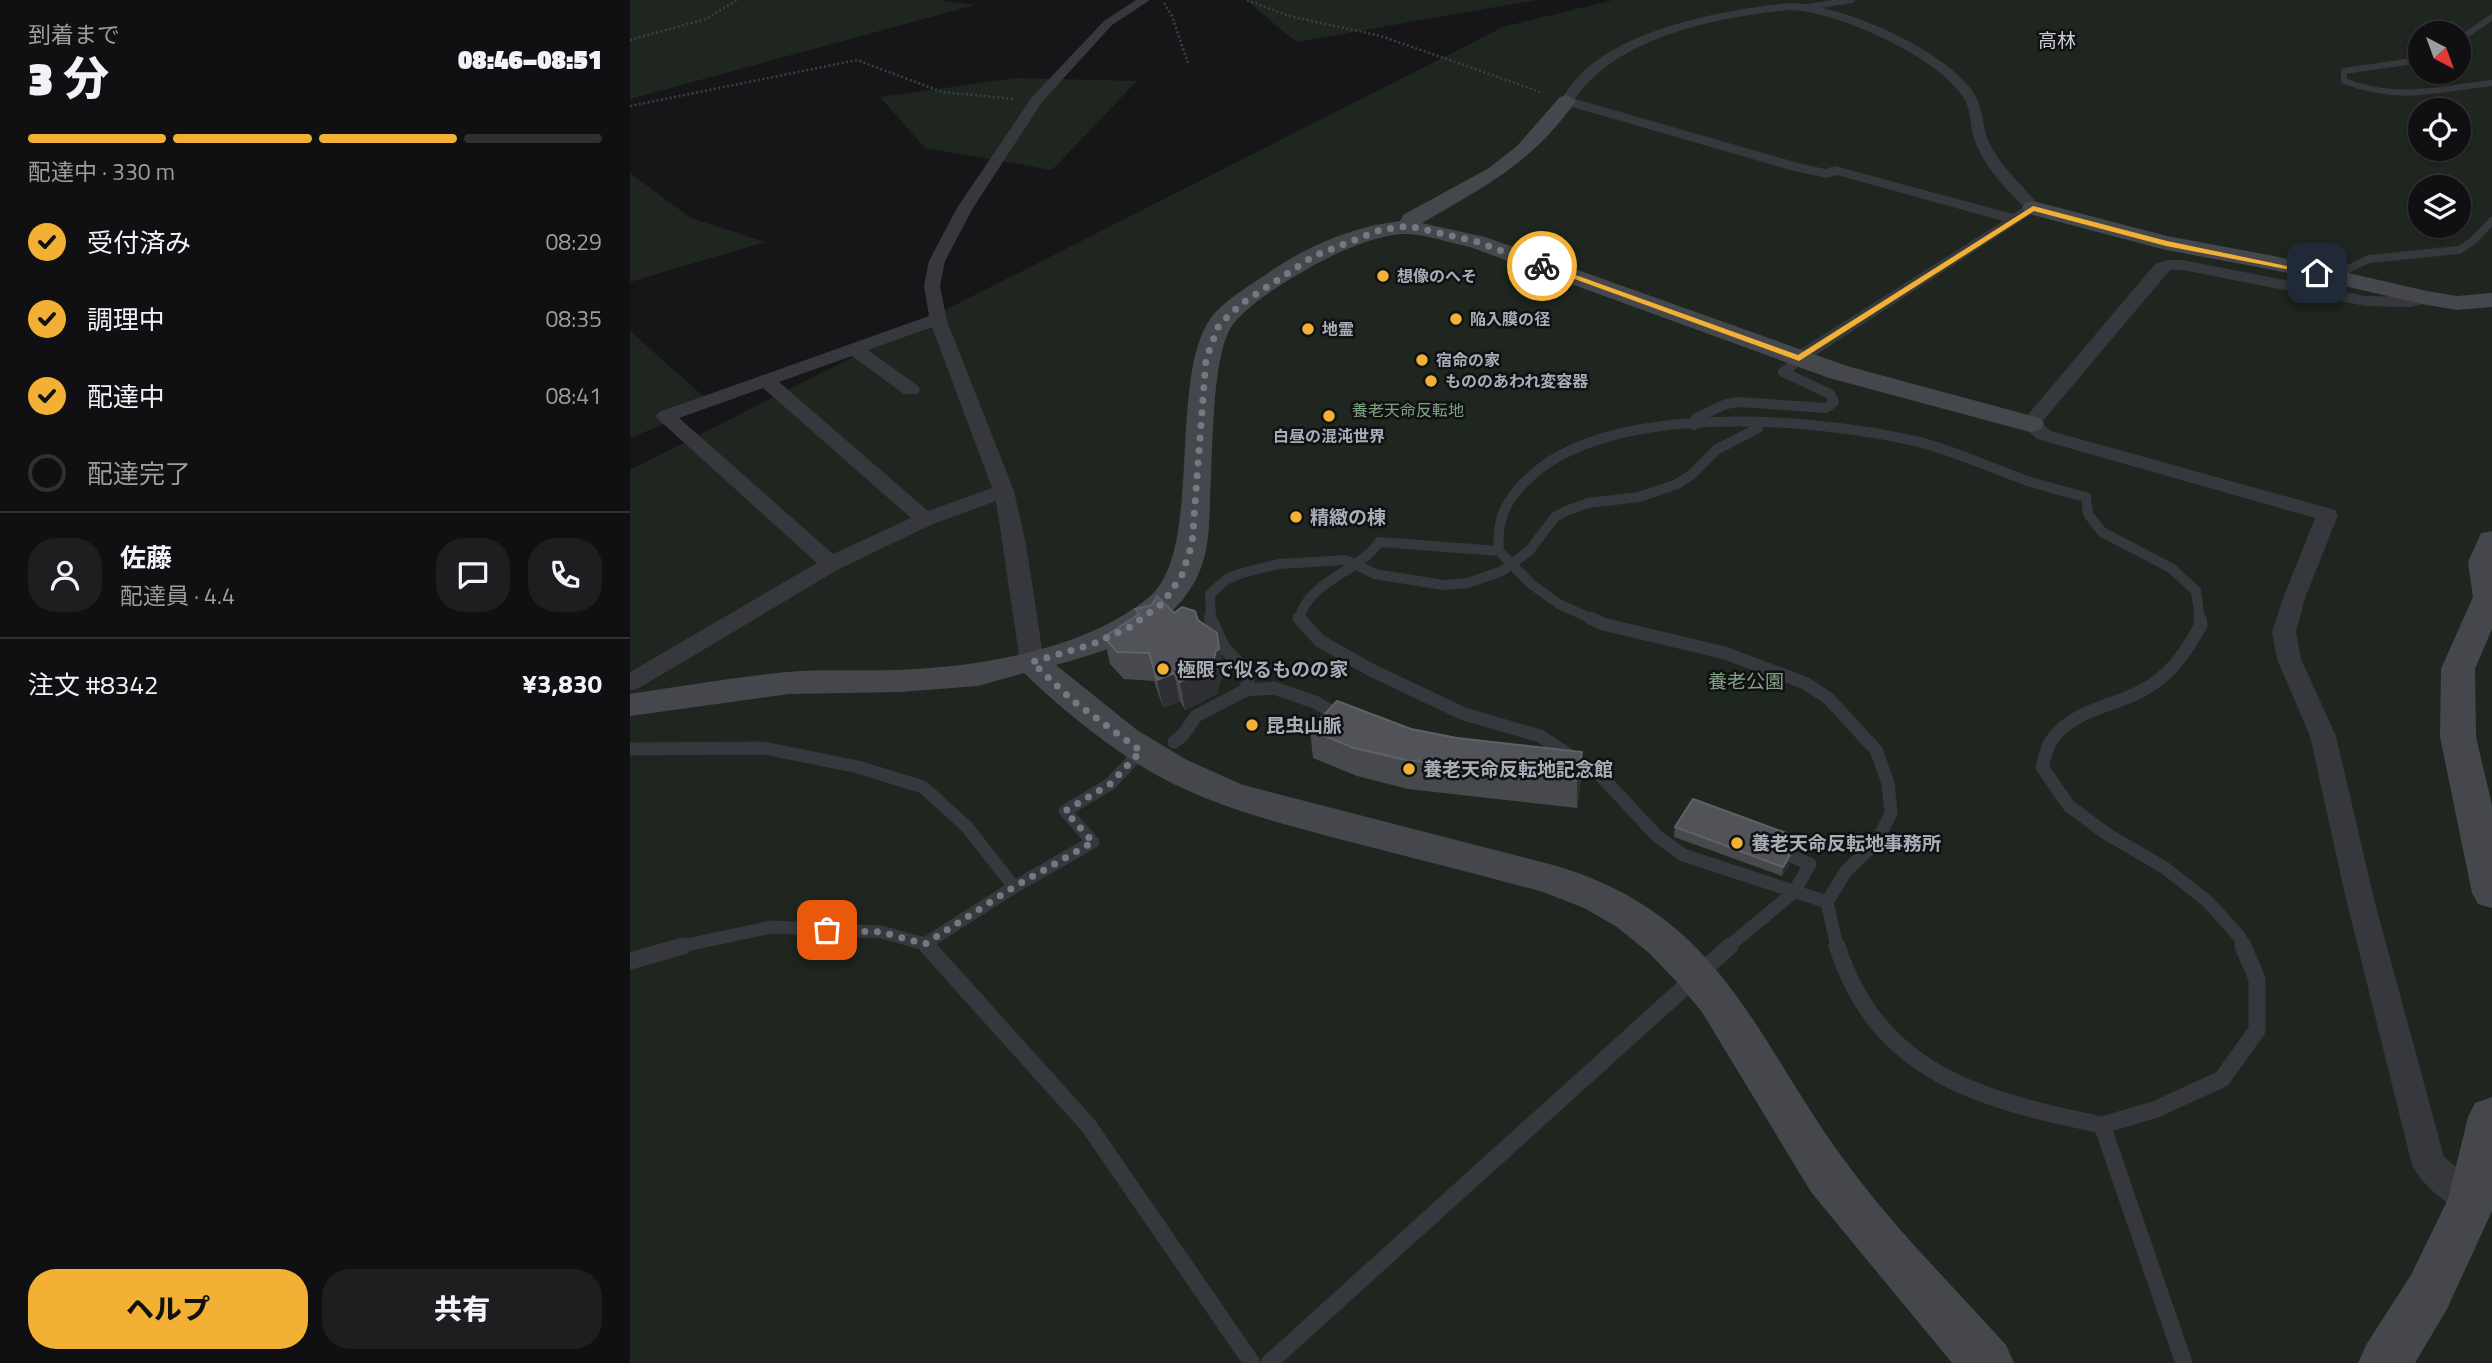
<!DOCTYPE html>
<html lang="ja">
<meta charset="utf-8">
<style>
body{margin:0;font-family:"Titillium Web","Noto Sans JP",sans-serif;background:#1e1e20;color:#f1f3f6;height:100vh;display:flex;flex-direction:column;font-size:26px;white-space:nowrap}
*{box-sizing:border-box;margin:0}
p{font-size:23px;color:#9c9d9f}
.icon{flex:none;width:38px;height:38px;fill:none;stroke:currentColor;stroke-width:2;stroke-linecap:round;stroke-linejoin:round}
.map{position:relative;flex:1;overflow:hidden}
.drawer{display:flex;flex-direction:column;background:#101012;width:630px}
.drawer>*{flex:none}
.needle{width:46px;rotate:139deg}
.tools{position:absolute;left:1778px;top:21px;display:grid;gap:14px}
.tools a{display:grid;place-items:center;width:63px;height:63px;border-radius:50%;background:#101012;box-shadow:0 2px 5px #0004,0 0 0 2px #303032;font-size:35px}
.pin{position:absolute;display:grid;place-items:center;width:60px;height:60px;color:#fff;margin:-30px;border-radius:14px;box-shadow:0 4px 10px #0006}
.courier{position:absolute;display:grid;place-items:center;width:70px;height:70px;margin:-35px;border:5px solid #f2b134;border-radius:50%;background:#fff;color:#222;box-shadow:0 2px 9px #0007}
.summary em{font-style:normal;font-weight:800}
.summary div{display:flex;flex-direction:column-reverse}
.summary{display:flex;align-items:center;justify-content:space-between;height:119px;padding:0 28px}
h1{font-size:46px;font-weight:800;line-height:52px}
.bar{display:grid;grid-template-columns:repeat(4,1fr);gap:10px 7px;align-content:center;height:84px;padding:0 28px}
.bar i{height:9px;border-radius:5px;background:#303032}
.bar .selected{background:#f2b134}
.bar p{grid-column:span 4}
.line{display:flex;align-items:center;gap:18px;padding:0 28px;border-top:2px solid #303032}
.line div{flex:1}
.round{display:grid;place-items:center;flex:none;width:74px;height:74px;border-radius:28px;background:#1e1e20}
ol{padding:0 28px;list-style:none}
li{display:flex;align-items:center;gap:21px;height:77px}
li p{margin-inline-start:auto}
li .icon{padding:7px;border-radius:50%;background:#f2b134;color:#111;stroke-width:4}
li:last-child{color:#9c9d9f}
li i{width:38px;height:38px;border:4px solid #303032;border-radius:50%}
.button{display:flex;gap:14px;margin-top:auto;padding:14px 28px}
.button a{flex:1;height:80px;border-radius:28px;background:#f2b134;color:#111;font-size:28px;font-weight:800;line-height:80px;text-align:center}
.button a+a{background:#1e1e20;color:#f1f3f6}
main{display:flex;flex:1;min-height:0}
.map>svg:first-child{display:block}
.green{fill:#1e261f;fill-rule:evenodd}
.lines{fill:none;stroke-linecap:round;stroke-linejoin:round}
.path{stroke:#3d3f44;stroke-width:2.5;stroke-dasharray:2 2.5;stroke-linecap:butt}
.lane-far4{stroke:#37383d;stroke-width:6}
.lane-far3{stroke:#37383d;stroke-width:8}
.lane-far2{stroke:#37383d;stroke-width:10}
.lane-far1{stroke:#37383d;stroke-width:13}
.lane{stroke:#37383d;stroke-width:17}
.street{fill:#37383d;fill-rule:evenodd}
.secondary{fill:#45474d;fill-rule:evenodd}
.wall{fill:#47494d}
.shaded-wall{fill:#2f3033}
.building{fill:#525359;stroke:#5f6168;stroke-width:2}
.route{fill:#f2b134}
.done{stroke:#757880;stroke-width:7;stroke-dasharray:0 12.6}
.poi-dot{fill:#f2b134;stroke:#111113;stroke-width:2.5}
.labels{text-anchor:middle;stroke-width:5;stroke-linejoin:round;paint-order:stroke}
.far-poi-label{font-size:16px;font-weight:bold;fill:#a8adb8;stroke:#111113;text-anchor:start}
.far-park-label{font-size:16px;fill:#7fa381;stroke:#111113}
.far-quarter-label{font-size:19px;fill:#c9ccd4;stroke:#111113}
.poi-label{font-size:19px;font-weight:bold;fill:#a8adb8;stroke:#111113;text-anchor:start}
.park-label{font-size:19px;fill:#7fa381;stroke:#111113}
</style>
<main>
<section class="drawer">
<div class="summary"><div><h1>3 分</h1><p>到着まで</p></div><em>08:46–08:51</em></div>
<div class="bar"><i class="selected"></i><i class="selected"></i><i class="selected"></i><i></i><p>配達中 · 330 m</p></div>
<ol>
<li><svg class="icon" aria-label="check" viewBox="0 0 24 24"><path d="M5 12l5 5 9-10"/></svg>受付済み<p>08:29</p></li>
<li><svg class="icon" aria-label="check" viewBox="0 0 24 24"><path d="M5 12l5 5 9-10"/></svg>調理中<p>08:35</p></li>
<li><svg class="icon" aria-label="check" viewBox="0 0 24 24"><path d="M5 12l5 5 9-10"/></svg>配達中<p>08:41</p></li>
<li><i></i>配達完了</li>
</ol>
<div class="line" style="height:126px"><a class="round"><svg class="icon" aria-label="person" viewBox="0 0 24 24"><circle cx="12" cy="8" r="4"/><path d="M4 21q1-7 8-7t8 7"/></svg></a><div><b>佐藤</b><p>配達員 · 4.4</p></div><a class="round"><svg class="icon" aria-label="chat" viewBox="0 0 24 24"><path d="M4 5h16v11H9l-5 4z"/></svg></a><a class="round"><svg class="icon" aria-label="phone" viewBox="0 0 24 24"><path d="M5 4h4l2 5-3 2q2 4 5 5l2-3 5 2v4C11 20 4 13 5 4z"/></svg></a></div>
<div class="line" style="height:91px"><div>注文 #8342</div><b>¥3,830</b></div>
<div class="button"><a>ヘルプ</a><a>共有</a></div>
</section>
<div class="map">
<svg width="1862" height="1363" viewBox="0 0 1862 1363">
<rect width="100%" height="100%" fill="#161618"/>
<!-- green -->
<g class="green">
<polygon points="0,0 309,0 345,5 0,99"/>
<polygon points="616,0 906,0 666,42"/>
<path d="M 983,0 L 1862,0 L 1862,1363 L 0,1363 L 0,470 L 873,27 ZM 1790,33 L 1829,33 L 1829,72 L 1790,72 ZM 1790,110 L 1829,110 L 1829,149 L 1790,149 ZM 1790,187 L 1829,187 L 1829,226 L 1790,226 Z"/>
<polygon points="386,78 507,81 422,170 295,148 250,97"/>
<polygon points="0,173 61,218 135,242 0,282"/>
<polygon points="0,331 82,404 0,438"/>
</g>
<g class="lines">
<!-- path -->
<g class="path">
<polyline points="617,0 659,16 751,36 913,93"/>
<polyline points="534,3 542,16 558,63"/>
<polyline points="0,40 76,19 107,0"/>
<polyline points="0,106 227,60 312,92 384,99"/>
</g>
<!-- lane-far4 -->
<g class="lane-far4">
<polyline points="1177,7 1222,0"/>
<polyline points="1829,40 1862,17"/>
<path d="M 1790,60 L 1714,71 L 1714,81 C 1768,102 1807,89 1862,83"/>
</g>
<!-- lane-far3 -->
<polyline class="lane-far3" points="1709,277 1718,269 1739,259 1829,250 1843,241 1862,221"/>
<!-- lane-far2 -->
<g class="lane-far2">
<polyline points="1064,425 1066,418 1096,404 1109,402 1196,408 1204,402 1200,394 1153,372 1163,365"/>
<path d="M 869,551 C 866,519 876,499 900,477 C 981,401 1184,418 1285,441 C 1323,450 1358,467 1395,480 C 1415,487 1436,492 1456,497 L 1458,514 L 1472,532 L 1541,568 L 1566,591 L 1570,620"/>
<polyline points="581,620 580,594 597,579 612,573 649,564 716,560 745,574 813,585 838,583 872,571 899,551 925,517 936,511 958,503 1009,497 1047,484 1061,475 1086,450 1128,428"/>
<path d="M 669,620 C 677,581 728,573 749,542 L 869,551 L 901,584 L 929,604 L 964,620"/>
</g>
<!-- lane-far1 -->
<g class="lane-far1">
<polyline points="669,618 690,641 741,670 834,714 910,736 936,753"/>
<polyline points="960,618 973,624 1095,653 1175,683 1198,698 1246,750 1258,783 1261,813 1247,842 1216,871 1197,902"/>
<path d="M 1570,618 L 1571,625 C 1558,648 1546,668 1523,684 C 1492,706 1449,706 1424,737 C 1417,744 1415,758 1412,767 L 1439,806 L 1477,834 L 1535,868 L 1577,901 L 1609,936 L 1614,947"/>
<polyline points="616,690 644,688 685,702 713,718"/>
<polyline points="544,742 553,735 566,716 616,690 619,674 594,648 580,618"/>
<polyline points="0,749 134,748 228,767 293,787 337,827 384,887"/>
<polyline points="939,755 970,775 1027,836 1053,855 1197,902 1207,947"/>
<polyline points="295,944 384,887 463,842 435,811 480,784 511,751"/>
<polyline points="47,947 142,927 251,932 295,944 298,947"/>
<polyline points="1098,947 1164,892 1180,864 1163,857"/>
</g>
<!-- lane -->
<g class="lane">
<polyline points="297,946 458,1125 622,1363"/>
<path d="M 1207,946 C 1249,1076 1354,1100 1472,1125 L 1554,1363"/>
<polyline points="0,961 53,946"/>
<polyline points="1472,1125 1524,1110 1592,1079 1627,1030 1627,979 1613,946"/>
<polyline points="639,1363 1100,946"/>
</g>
<!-- street -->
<g class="street">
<path d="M 506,0 L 520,0 L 482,25 L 412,102 L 343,208 L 315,261 L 310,286 L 317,321 L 384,491 L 396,544 L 414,662 L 411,667 L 402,669 L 393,667 L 390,662 L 366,501 L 303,524 L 209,569 L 9,688 L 0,691 L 0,672 L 187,563 L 29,420 L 26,416 L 29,412 L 299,316 L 294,286 L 299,261 L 327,208 L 402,97 L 474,21 ZM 302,327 L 362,488 L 298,511 L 149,382 L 222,356 L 274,394 L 288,394 L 290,390 L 288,386 L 238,350 ZM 133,388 L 281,518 L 203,554 L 49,418 Z"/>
<path d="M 1160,3 C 1212,5 1309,47 1341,89 C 1354,106 1351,122 1358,140 C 1370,167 1393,185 1411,208 L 1175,362 L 1163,362 L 1160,358 L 1163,354 L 1373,221 L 1207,175 L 1197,178 L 1164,171 L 932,104 L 930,101 C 940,86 951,71 966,61 C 1015,25 1099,9 1160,3 ZM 1160,10 C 1206,11 1307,56 1333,97 C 1342,110 1339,124 1344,138 C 1352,164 1375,188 1394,207 L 1383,214 L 1205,166 L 1195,169 L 1172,164 L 945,99 C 988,36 1088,17 1160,10 Z"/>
<path d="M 1553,260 L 1735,296 L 1780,297 L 1797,293 L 1806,298 L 1803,302 L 1780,307 L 1735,306 L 1553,270 L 1540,270 L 1411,423 L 1421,431 L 1705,510 L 1708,515 L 1675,598 L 1666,632 L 1671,659 L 1706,736 L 1744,899 L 1814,1157 L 1854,1190 L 1859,1201 L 1854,1212 L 1842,1216 C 1821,1208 1792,1186 1782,1165 L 1716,899 L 1680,736 L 1647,659 L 1642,632 L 1653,598 L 1685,518 L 1407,439 L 1390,424 L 1525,264 L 1538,260 Z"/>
</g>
<!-- secondary -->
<g class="secondary">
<path d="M 937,95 L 946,101 C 903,162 855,187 792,223 L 855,237 L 1217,366 L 1410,418 L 1414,424 L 1410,430 L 1400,432 L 1199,378 L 840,247 C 821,243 798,235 778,234 C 747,233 701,255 674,271 C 654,282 611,309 600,329 C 581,364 583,459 580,502 C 579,527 579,552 568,575 C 542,631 481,650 426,665 L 507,730 L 557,760 L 613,785 L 927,866 C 1093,916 1123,1036 1215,1161 C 1263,1227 1322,1285 1376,1345 L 1384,1363 L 1322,1363 L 1181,1192 L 1072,1012 L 1047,982 L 1019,953 L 987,927 L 954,908 L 913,892 C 843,873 772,855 701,837 C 642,821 584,806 530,777 C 480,749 436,713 394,673 L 348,686 L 270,692 L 159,694 L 0,716 L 0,694 C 52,686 105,677 157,672 C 194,669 232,671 268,670 C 349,667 454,650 518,598 C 573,555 539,389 577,324 C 590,302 618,287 638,273 C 675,247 724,226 770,221 L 773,215 L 859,168 L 887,146 L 930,97 Z"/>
<polygon points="1403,201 1537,236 1644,256 1797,291 1827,296 1862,293 1862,307 1827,310 1797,305 1644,270 1536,250 1395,213 1392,208 1395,203"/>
<polygon points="1862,531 1862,629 1845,669 1846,737 1862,805 1862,908 1848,904 1842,893 1810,737 1811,669 1843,597 1838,562 1851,533"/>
<polygon points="1862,1097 1862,1211 1817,1309 1785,1363 1728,1363 1736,1345 1781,1275 1818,1199 1838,1117 1845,1103"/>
</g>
</g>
<!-- wall -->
<g class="wall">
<polygon points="505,609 544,613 568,620 587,633 594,677 591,679 587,694 555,710 550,701 533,708 524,681 494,679 480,664 474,637 507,616"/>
<polygon points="781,729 951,780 947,808 778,789 727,776 683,758 680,730"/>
<polygon points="1045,827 1170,838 1169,848 1161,848 1157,851 1160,855 1159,865 1152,876 1044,837"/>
</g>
<!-- shaded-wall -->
<g class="shaded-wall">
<polygon points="587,633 594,677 591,679 587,694 555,710 550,682"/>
<polygon points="544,673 550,701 533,708 527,680"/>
<polygon points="952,752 951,780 947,808 947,780"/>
<polygon points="1162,838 1161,848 1155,853 1156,843"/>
<polygon points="1160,855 1159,865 1152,876 1153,867"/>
</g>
<!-- building -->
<g class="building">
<polygon points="527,596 544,613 552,607 565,611 568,620 587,633 589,649 586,651 582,666 550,682 544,673 527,680 519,653 487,652 474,637 509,614 505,609 522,605"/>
<polygon points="707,701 781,729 827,738 952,752 947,780 776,760 724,748 680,730"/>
<polygon points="1063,799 1170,838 1162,838 1156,843 1155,849 1160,855 1153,867 1045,827"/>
</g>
<!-- route -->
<polygon class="route" points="1403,206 1537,241 1691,273 1687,275 1536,246 1404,211 1169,361 909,266 915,264 1168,355"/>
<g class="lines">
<!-- done -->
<polyline class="done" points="197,930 251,932 295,944 384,887 463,842 435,811 480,784 511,751 442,700 402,662 463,644 500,627 533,603 552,575 562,544 576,359 589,325 611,304 684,256 750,230 779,226 848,242 912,266"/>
</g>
<!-- markers -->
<g class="poi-dot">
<circle cx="753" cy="276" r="7"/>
<circle cx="826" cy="319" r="7"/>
<circle cx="678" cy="329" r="7"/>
<circle cx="792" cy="360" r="7"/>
<circle cx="801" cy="381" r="7"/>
<circle cx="699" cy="416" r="7"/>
<circle cx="666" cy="517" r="7"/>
<circle cx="533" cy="669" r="7"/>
<circle cx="622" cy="725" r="7"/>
<circle cx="779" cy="769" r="7"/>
<circle cx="1107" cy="843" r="7"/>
</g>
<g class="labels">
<!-- far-poi labels -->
<g class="far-poi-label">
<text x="767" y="282">想像のへそ</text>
<text x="840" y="325">陥入膜の径</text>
<text x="692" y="335">地霊</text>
<text x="806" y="366">宿命の家</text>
<text x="815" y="387">もののあわれ変容器</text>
<text x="699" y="442" text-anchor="middle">白昼の混沌世界</text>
</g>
<!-- far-park labels -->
<g class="far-park-label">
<text x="778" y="416">養老天命反転地</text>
</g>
<!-- far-quarter labels -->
<g class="far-quarter-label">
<text x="1427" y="47">高林</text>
</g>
<!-- poi labels -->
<g class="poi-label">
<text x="680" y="524">精緻の棟</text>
<text x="547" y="676">極限で似るものの家</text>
<text x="636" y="732">昆虫山脈</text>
<text x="793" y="776">養老天命反転地記念館</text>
<text x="1121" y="850">養老天命反転地事務所</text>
</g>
<!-- park labels -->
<g class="park-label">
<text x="1116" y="688">養老公園</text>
</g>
</g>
</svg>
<div class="tools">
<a><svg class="needle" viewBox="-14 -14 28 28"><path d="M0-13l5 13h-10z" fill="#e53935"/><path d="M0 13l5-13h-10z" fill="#9c9d9f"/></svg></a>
<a><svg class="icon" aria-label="locate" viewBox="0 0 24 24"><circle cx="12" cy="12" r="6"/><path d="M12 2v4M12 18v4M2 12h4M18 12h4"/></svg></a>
<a><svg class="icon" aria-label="layers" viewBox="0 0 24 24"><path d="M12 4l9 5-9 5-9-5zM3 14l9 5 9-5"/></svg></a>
</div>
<div class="pin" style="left:197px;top:930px;background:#ea580c"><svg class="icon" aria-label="bag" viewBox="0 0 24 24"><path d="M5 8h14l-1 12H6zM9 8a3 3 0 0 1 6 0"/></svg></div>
<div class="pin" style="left:1687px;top:273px;background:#1f2937"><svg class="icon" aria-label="home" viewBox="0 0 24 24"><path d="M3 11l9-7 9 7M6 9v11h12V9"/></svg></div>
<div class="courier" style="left:912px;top:266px"><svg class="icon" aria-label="bike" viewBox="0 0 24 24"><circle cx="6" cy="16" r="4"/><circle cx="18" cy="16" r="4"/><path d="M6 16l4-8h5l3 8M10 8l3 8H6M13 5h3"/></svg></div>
</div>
</main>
